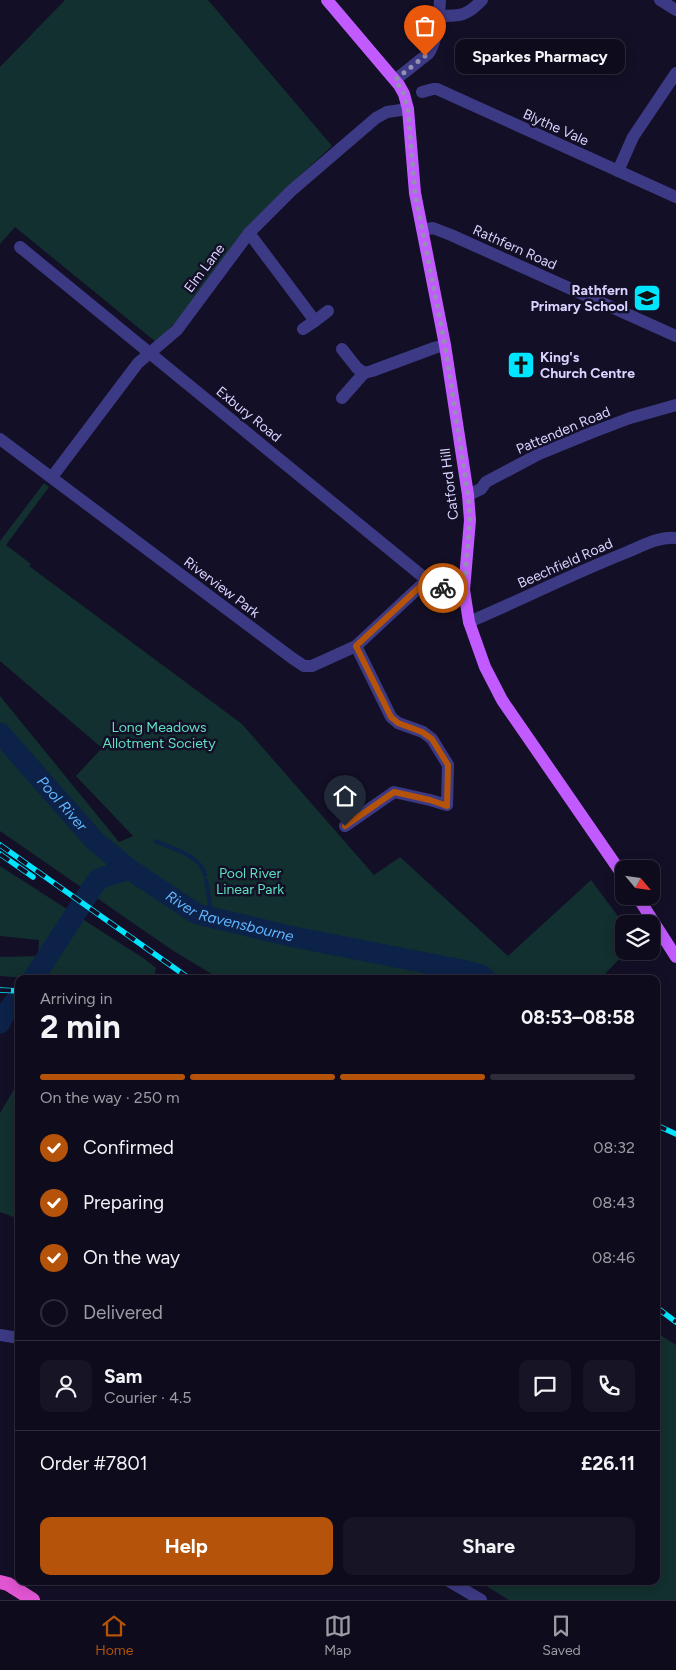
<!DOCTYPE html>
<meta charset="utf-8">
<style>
body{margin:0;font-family:Figtree,sans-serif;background:#171425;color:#f1f3f6;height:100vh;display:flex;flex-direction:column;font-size:19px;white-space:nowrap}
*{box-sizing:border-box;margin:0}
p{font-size:16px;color:#9b9ba3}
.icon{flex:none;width:28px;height:28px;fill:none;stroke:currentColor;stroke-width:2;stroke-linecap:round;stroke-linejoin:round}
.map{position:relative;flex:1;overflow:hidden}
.sheet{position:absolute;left:15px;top:975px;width:645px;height:610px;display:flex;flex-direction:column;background:#0e0b1c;border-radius:10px;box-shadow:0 2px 12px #0003,0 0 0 1px #2e2b3b}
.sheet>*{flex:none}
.needle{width:32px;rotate:119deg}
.fabs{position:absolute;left:615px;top:860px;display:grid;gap:10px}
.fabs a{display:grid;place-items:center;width:45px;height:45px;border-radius:10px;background:#0e0b1c;box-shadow:0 2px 12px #0003,0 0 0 1px #2e2b3b;font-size:25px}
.pin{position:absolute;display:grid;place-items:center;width:42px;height:42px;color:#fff;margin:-51px -21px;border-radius:50% 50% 50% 0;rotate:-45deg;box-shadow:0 0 5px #0007}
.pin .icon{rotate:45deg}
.courier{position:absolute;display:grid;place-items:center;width:50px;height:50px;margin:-25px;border:4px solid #b45309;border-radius:50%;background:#fff;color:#222;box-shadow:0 1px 6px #0007}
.bubble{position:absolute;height:35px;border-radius:10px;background:#0e0b1c;box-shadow:0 2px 12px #0003,0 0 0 1px #2e2b3b;font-size:16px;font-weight:700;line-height:35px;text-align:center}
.summary em{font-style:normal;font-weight:700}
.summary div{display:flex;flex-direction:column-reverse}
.summary{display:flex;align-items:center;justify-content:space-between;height:85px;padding:0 25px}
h1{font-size:32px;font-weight:700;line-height:38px}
.bar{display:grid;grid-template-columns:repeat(4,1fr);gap:8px 5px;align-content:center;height:60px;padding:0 25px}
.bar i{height:6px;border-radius:4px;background:#2e2b3b}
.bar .active{background:#b45309}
.bar p{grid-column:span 4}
.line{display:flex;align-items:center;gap:12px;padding:0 25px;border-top:1px solid #2e2b3b}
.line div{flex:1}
.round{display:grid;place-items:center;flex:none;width:52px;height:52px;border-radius:10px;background:#171425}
ol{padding:0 25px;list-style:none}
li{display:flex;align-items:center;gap:15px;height:55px}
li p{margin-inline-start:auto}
li .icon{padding:5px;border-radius:50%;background:#b45309;color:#fff;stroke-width:4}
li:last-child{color:#9b9ba3}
li i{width:28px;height:28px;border:2px solid #2e2b3b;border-radius:50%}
.button{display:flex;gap:10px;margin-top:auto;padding:10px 25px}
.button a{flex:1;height:58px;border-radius:10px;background:#b45309;color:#fff;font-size:20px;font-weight:700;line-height:58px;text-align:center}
.button a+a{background:#171425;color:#f1f3f6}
.tabs{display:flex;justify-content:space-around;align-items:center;height:70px;border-top:1px solid #2e2b3b;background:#0e0b1c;font-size:14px;color:#9b9ba3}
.tabs a{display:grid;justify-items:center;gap:2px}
.tabs .active{color:#b45309}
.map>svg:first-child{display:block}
.green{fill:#12302f}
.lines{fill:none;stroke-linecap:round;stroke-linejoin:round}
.stream{stroke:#0c2248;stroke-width:4}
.river{stroke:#0c2248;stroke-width:21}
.minor{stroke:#3d3a85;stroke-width:12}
.tertiary{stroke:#3d3a85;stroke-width:12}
.primary{stroke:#c25bff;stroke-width:12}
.trunk{stroke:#e055d1;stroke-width:14}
.rail-casing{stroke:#00e5ff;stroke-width:5.5}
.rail{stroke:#130f26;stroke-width:4;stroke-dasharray:11;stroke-linecap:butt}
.done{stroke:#948fb3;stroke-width:5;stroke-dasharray:0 9}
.route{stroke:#b45309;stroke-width:6}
.labels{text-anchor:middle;stroke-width:5;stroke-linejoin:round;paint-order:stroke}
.street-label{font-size:14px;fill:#d9d4ff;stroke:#130f26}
.poi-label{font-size:14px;font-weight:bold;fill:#d9d4ff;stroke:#130f26;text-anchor:end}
.park-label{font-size:14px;fill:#5fe0c0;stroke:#130f26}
.water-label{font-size:15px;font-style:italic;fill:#62b6ff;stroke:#130f26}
</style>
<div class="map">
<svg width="676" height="1600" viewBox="0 0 676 1600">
<rect width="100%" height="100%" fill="#130f26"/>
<!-- green -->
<g class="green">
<polygon points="65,0 208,0 332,146 280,194 176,322 156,342 15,227 0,244 0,67"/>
<polygon points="44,483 49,487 6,545 31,564 29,566 242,724 374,875 400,857 508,956 591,880 624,924 624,951 627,951 600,979 220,979 172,950 0,831 0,696 119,842 133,836 76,776 102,748 0,661 0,541"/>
<polygon points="0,866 143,958 156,968 154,979 37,979 0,976 0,957 38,956 39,940 0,936"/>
<polygon points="19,1081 19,1219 0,1212 0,1113"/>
<polygon points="656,1332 676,1345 676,1600 509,1600 478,1581 656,1581"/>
</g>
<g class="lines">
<!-- stream -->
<g class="stream">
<path d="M 155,841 C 171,848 202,856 205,875"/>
<polyline points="206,880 212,918"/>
</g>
<!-- river -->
<g class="river">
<path id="s1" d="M 0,733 L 94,840 L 129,869"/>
<path id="s2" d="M 33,979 L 98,879 L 129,869 L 197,914 L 294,937 L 462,970 L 481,975 L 486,979"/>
<polyline points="0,1023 4,1015 19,997"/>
</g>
<!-- minor -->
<g class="minor">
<polyline points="660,0 676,10"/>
<path d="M 439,16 C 461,16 467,16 482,0"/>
<polyline points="422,92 433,89 437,89 676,197"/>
<polyline points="618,171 633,137 676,73"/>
<polyline points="423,230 433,228 451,235 676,336"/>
<polyline points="249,233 315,321 303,329"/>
<polyline points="20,247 427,580 445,589 464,590"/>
<polyline points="315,321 328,311"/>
<polyline points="342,349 357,368 364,373 372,371 434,348 445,345"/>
<polyline points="342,398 364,373"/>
<polyline points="0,439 292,658 304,666 312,666 356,646 427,580"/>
<polyline points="52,477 138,363 177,330 249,233 291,191 376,118 387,112 408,109"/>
<polyline points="468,495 481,489 486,482 539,454 593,432 630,418 676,405"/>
<path d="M 469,622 C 521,600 572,574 625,553 C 640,547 659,536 676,538"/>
<polyline points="345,826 394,792 430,800 447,805 448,765 432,739 423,732 398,723 391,717 356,646"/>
</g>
<!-- tertiary -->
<g class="tertiary">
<path d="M 395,80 L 429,53 C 438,38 439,17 440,0"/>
<polyline points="0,1335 19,1338"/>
<polyline points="449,1581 481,1600"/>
</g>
<!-- primary -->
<g class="primary">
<polyline points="327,0 399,85 404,94 408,109 415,193 445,345 468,495 470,520 464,590 469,622 485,667 502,700 624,877"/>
<polyline points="637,896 676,957"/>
</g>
<!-- trunk -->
<polyline class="trunk" points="0,1582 8,1584 33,1600"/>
<!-- rail casing -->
<g class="rail-casing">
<g id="rail">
<polyline points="0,845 190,979"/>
<polyline points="0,854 33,877"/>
<polyline points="0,990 19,991"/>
<polyline points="656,1125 676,1134"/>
<polyline points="656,1307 676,1322"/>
</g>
</g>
<!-- rail -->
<use href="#rail" class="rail"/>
</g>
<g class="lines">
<!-- done -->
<polyline class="done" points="425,56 395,80 404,94 408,109 415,193 445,345 468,495 470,520 464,590 443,588"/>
<!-- route -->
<polyline class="route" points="345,826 394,792 430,800 447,806 448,765 432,739 422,732 398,723 391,717 356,646 427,580 443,588"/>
</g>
<!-- icons -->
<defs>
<g id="school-square" transform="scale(1.4375)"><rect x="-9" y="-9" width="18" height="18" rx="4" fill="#00e5ff" stroke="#130f26"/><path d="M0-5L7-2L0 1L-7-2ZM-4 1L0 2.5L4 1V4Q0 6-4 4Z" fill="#111"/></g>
<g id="church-square" transform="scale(1.4375)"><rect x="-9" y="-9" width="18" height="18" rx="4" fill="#00e5ff" stroke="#130f26"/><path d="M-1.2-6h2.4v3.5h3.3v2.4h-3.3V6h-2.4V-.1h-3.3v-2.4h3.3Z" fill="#111"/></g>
</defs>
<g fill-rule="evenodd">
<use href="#school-square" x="647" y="298"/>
<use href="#church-square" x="521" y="365"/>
</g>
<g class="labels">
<!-- street labels -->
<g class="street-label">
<text transform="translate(556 127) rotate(24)" y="5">Blythe Vale</text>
<text transform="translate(515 247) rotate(24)" y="5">Rathfern Road</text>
<text transform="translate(204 268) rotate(-53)" y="5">Elm Lane</text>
<text transform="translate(249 414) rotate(39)" y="5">Exbury Road</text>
<text transform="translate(563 430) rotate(-23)" y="5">Pattenden Road</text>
<text transform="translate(449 484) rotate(-97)" y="5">Catford Hill</text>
<text transform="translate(565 563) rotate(-24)" y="5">Beechfield Road</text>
<text transform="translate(222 587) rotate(37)" y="5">Riverview Park</text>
</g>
<!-- poi labels -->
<g class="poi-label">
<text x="628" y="295">Rathfern<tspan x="628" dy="16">Primary School</tspan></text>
<text x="540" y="362" text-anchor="start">King's<tspan x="540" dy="16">Church Centre</tspan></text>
</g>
<!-- park labels -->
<g class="park-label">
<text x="159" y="732">Long Meadows<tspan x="159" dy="16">Allotment Society</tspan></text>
<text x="250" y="878">Pool River<tspan x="250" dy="16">Linear Park</tspan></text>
</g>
<!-- water labels -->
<g class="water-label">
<text dy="5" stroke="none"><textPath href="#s1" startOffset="94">Pool River</textPath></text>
<text dy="5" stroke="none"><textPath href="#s2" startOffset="265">River Ravensbourne</textPath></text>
</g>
</g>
</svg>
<div class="fabs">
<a><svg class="needle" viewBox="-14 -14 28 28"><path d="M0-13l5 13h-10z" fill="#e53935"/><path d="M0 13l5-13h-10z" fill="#9b9ba3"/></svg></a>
<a><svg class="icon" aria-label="layers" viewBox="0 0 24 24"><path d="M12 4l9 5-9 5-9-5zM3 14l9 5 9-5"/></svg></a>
</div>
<div class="pin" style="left:425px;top:56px;background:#ea580c"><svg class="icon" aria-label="bag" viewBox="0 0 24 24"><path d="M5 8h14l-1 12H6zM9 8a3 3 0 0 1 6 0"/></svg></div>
<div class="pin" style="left:345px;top:826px;background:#1f2937"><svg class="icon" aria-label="home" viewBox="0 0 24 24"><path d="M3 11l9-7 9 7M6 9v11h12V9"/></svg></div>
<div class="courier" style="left:443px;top:588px"><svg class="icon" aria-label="bike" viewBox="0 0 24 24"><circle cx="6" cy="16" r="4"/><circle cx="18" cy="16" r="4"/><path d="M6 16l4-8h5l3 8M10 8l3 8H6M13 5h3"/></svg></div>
<div class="bubble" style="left:455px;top:39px;width:170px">Sparkes Pharmacy</div>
<section class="sheet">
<div class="summary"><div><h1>2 min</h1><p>Arriving in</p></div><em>08:53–08:58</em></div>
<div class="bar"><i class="active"></i><i class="active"></i><i class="active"></i><i></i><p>On the way · 250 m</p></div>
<ol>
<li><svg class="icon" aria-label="check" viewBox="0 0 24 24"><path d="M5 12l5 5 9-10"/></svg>Confirmed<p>08:32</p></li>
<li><svg class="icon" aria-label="check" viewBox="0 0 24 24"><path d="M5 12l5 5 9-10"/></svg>Preparing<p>08:43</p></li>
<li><svg class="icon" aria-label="check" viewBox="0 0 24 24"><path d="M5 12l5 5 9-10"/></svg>On the way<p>08:46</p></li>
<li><i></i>Delivered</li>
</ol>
<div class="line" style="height:90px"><a class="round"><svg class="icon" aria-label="person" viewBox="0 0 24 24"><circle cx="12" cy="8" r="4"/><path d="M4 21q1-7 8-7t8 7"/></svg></a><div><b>Sam</b><p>Courier · 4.5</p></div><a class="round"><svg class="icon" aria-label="chat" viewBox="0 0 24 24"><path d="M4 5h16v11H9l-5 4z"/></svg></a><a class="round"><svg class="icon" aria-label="phone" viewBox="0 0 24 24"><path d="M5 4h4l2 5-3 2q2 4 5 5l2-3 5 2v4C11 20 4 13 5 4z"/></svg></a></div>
<div class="line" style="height:65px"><div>Order #7801</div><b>£26.11</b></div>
<div class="button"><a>Help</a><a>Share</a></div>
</section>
</div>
<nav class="tabs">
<a class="active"><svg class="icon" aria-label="home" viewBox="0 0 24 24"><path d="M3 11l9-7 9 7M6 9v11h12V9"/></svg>Home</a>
<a><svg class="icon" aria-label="map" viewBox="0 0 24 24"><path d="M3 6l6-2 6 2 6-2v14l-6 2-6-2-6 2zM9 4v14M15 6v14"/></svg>Map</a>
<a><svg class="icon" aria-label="saved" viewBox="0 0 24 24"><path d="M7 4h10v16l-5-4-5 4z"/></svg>Saved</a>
</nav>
